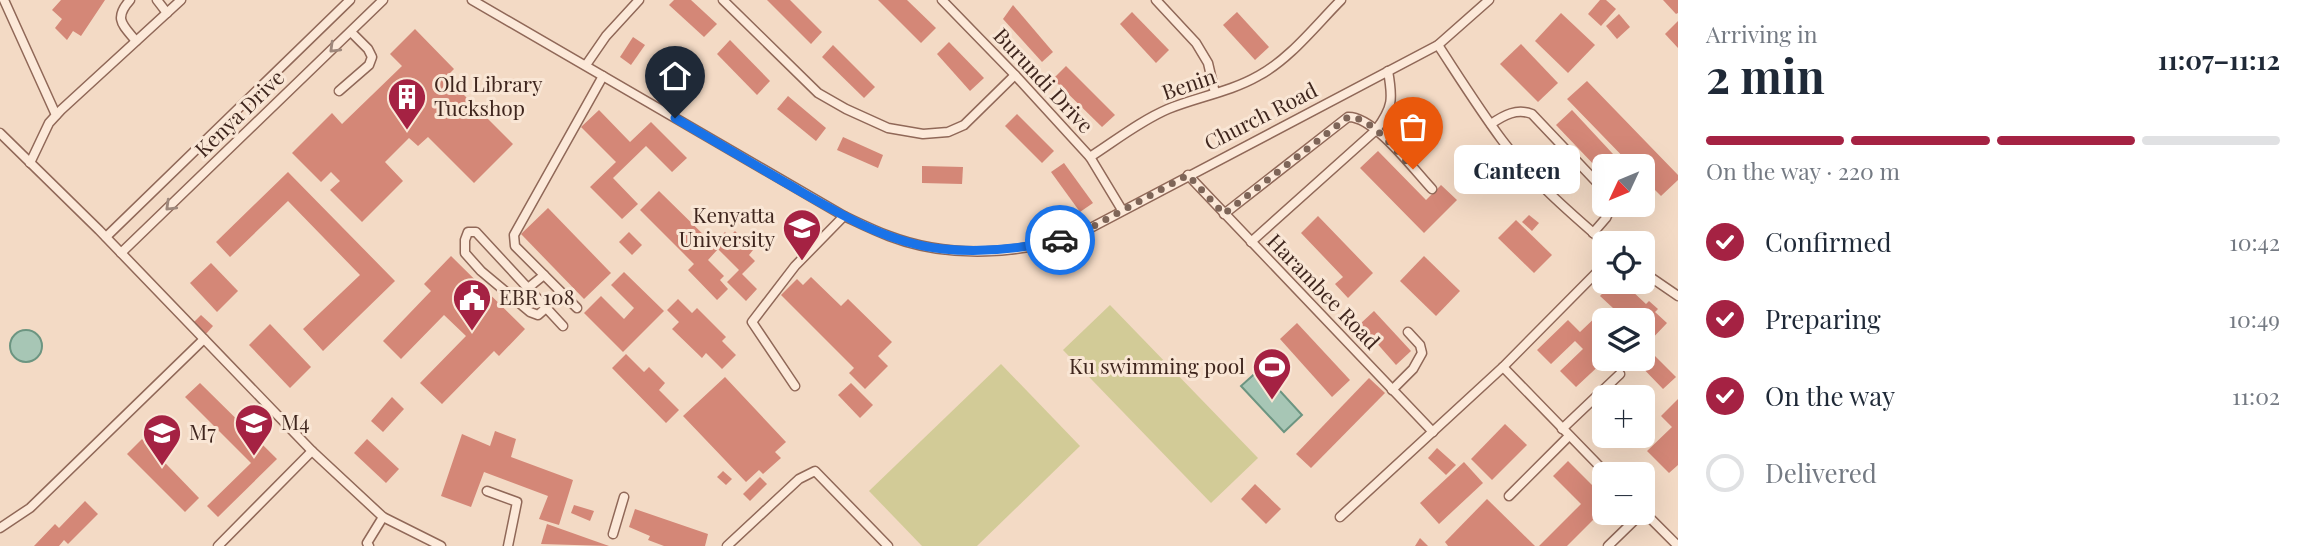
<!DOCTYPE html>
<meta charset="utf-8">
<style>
body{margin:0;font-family:"Playfair Display",serif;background:#f6f6f7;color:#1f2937;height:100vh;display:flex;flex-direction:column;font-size:26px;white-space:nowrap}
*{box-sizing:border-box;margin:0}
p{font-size:23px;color:#747a83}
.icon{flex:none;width:38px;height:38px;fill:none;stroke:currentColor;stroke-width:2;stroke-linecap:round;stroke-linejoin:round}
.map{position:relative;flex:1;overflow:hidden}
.drawer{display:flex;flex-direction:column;background:#fff;width:630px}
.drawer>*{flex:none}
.needle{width:46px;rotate:226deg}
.fabs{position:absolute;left:1592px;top:154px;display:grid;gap:14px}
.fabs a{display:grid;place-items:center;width:63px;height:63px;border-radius:10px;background:#fff;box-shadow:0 7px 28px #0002;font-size:35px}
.pin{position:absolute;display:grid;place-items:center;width:60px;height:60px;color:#fff;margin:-72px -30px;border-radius:50% 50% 50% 0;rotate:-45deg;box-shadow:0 0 7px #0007}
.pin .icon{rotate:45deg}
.courier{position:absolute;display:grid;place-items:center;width:70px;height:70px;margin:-35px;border:5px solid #1a73e8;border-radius:50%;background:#fff;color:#222;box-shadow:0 2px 9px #0007}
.bubble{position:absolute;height:49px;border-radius:10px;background:#fff;box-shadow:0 7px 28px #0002;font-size:23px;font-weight:700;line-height:49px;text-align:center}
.overview em{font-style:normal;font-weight:700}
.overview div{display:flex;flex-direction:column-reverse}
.overview{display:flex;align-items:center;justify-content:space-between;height:119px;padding:0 28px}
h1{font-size:46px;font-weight:700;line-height:52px}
.bar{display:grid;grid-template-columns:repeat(4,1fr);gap:10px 7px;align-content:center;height:84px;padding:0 28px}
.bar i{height:9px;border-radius:5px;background:#e0e1e3}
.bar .active{background:#a52243}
.bar p{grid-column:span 4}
ol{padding:0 28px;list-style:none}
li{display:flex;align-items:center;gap:21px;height:77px}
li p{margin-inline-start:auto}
li .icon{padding:7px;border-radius:50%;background:#a52243;color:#fff;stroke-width:4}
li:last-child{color:#747a83}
li i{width:38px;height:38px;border:4px solid #e0e1e3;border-radius:50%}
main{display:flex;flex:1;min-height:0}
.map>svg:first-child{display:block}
.green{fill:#d2cb97}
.water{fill:#a7c6b5;stroke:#6c9581;stroke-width:2}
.building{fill:#d48777}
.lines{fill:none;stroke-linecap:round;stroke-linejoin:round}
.service-casing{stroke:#906858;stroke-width:11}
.service{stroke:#fce9d9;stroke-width:8}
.oneway{stroke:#9e887c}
.done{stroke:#7e6558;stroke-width:7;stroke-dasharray:0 12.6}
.route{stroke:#1a73e8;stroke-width:9}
.labels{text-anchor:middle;stroke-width:6;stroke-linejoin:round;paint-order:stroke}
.street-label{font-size:21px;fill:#3f261e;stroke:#f9e6d5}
.poi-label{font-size:21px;fill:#3f261e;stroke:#f9e6d5;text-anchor:start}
</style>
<main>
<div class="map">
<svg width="1678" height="546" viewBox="0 0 1678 546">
<rect width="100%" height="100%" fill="#f3dac5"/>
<!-- green -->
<g class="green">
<polygon points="1110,305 1258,458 1211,503 1063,350"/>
<polygon points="1001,364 1080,446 977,546 922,546 869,491"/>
</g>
<!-- water -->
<g class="water">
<circle cx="26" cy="346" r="16"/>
<polygon points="1260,369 1302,415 1284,432 1241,386"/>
</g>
<!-- building -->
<g class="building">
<polygon points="61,0 105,0 81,36 73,31 67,40 55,28 62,19 52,10"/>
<polygon points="674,0 691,0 717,24 704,37 669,5"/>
<polygon points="767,0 790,0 822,32 811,44"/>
<polygon points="878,0 907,0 936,28 921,43"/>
<polygon points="1600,0 1606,0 1616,9 1601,26 1588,14"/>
<polygon points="1663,0 1678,0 1678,13 1676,14"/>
<polygon points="1013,5 1053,52 1042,62 1003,19"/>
<polygon points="1132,12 1169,50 1156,63 1120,24"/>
<polygon points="1237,12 1269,47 1255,60 1223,25"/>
<polygon points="1561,13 1595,45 1568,73 1535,41"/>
<polygon points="1619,14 1630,27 1617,39 1606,26"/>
<polygon points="1678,21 1678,48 1665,34"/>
<polygon points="415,29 454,69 446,77 513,144 474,183 428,137 418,146 409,138 385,162 403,181 362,222 330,190 340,181 331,172 321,182 292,153 332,113 342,124 402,66 390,54"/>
<polygon points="633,37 645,45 631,65 620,57"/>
<polygon points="730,40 770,81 757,95 717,54"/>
<polygon points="949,42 984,78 970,91 937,54"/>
<polygon points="1521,44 1558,83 1538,102 1500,64"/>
<polygon points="833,45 875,87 864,98 822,57"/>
<polygon points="1066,66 1115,115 1102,127 1053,79"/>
<polygon points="1587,81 1678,175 1678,180 1661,196 1643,178 1643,166 1632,166 1567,99"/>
<polygon points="788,96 826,128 816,141 777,109"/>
<polygon points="599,110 630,142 651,122 687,158 672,172 646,146 613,178 638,204 622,219 590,187 616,162 581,127"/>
<polygon points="1572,110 1613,154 1598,169 1556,125"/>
<polygon points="1017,114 1054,151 1042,163 1005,126"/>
<polygon points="843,137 883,155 878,168 837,150"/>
<polygon points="1378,151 1426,200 1441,185 1457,200 1424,233 1360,168"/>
<polygon points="1064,163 1093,203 1080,212 1051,172"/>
<polygon points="922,166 963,167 962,184 922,183"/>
<polygon points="288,172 395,281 323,351 303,329 360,275 288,201 230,257 216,242"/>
<polygon points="659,191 713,244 725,232 729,237 735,231 753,250 749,255 755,261 742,274 757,289 746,301 727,282 739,270 718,249 708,260 724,276 720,280 728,289 717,300 688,270 694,264 640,210"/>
<polygon points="548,208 611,273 584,299 521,234"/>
<polygon points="1529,215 1539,223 1532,231 1522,222"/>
<polygon points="1318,216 1373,273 1348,298 1335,284 1343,277 1301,233"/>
<polygon points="1516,220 1552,255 1534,273 1498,238"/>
<polygon points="629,232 642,245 632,255 619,242"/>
<polygon points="451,256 525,329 499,356 494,351 442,404 420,383 466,336 444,315 401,359 383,341 431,291 424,284"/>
<polygon points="1424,256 1460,291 1436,316 1400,281"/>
<polygon points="211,263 238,291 217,312 190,283"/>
<polygon points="624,272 664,311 623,352 584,313 601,296 624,319 634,308 611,285"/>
<polygon points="811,277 841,306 848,299 892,342 878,356 888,366 865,389 849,373 854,368 781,295 797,279 803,285"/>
<polygon points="1613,282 1632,282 1636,285 1631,290 1646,304 1649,301 1658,309 1655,312 1667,323 1647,344 1643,341 1643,320 1626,320 1600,296"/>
<polygon points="678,299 692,313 697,308 726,337 722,341 736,355 722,369 706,353 702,358 672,329 679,322 667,310"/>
<polygon points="1374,311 1411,351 1396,365 1360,324"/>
<polygon points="1601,312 1609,320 1605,320 1605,360 1576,387 1560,371 1583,349 1575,341 1551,364 1537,350 1568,320 1580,332"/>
<polygon points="201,315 213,326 205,335 193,323"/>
<polygon points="1297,323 1350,380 1332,397 1280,339"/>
<polygon points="270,324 311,367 290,388 249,345"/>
<polygon points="1649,350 1676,377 1663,389 1636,361 1625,371 1613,359 1643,359 1643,355"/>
<polygon points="626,354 644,372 649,367 665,383 659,390 679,410 666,423 612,368"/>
<polygon points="725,377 786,442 775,452 781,458 763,474 759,470 746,482 683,416"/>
<polygon points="1369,378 1385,393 1311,468 1296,454"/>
<polygon points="200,383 277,459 218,517 207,506 251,463 185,397"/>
<polygon points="851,383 873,405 860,418 838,395"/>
<polygon points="392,397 404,409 383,432 371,421"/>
<polygon points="1678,399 1678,465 1669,473 1647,451 1672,427 1661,416"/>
<polygon points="1505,424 1527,445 1492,480 1471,459"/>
<polygon points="495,431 516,439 511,457 573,480 559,525 539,519 548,496 484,472 471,507 441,496 462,434 490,446"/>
<polygon points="142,439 199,498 185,512 127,454"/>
<polygon points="367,439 399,469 386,483 354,453"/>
<polygon points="1437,448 1456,465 1446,475 1428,458"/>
<polygon points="1568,461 1605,498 1605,508 1567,546 1539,546 1581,504 1553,476"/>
<polygon points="1464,462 1483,483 1439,524 1420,503"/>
<polygon points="723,471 732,479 726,485 717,477"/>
<polygon points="760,477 767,484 750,501 743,494"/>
<polygon points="1255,484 1281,509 1266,524 1241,499"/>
<polygon points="1487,499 1535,546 1448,546 1445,542"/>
<polygon points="85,501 98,514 68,544 64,540 59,546 34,546 55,524 59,528"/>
<polygon points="574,505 594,511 590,521 571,513"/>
<polygon points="635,509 708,534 705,546 664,546 648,540 650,536 629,527"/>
<polygon points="547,524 609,546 608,546 541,544"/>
<polygon points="1420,538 1428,546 1415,546"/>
</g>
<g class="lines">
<!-- service casing -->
<g class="service-casing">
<g id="service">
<polyline points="4,0 56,115"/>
<path d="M 130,0 C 113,19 123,25 136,41"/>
<polyline points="157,0 167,13"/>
<path d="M 472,0 L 844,216 C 859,223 873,230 889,236 C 949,259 1022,255 1081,233 L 1438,45 L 1489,0"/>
<polyline points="723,0 818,93 846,109 888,128 923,134 948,132 964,125 1015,75"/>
<polyline points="942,0 1015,75 1090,157 1122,210"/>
<polyline points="1156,0 1196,43 1208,63 1215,93"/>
<path d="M 1438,45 C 1459,77 1479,109 1502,140 C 1531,179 1568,211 1605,243"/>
<polyline points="586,65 606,36 639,0"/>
<polyline points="339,91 369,65 372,57 368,49 351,32"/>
<path d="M 1491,124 C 1504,115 1517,108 1532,114 L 1605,191"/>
<polyline points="0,133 99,230 312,451 383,517 441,546"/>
<path d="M 1090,157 C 1115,141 1140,121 1168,109 C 1197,97 1230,92 1258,76 C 1290,59 1316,25 1341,0"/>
<polyline points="30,163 49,123 61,110 181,0"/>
<polyline points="1188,175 1433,432"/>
<path d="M 1224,214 L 1348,117 C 1374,116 1414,170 1432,189"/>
<polyline points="1593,233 1606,218 1612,205"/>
<polyline points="106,237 350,0"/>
<path d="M 1251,242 L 1376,130 C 1393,107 1393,99 1388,71"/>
<polyline points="121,253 383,0"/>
<polyline points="1643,272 1678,296"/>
<polyline points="528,288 544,275"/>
<path d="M 546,308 L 538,315 L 530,312 L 481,271 L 465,253 L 465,240 L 468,232 L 476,232 C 505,263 534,295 563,326"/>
<polyline points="577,308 515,246 514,235 603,76"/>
<polyline points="1503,367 1607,474"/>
<polyline points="795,386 752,322 795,266 844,216"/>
<polyline points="1392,390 1413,369 1422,353 1420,345 1408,332"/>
<polyline points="1562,429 1620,374"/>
<polyline points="487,491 517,502 508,546"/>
<polyline points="1509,496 1569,436"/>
<polyline points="1643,511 1678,546"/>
<polyline points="1340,517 1503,367 1605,264"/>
<polyline points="0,528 30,508 204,339"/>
<polyline points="613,534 624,497"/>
<polyline points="218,546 312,451"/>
<polyline points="369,546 367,543 383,517"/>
<polyline points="727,546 799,479 815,471 888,546"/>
<polyline points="1608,546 1642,513"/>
</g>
</g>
<!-- service -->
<use href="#service" class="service"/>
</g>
<!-- one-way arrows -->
<defs><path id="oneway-chevron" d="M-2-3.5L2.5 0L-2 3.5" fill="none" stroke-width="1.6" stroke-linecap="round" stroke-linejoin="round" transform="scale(1.75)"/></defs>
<g class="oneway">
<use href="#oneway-chevron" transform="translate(334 48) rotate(136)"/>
<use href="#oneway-chevron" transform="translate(170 206) rotate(136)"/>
</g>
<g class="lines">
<!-- done -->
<path class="done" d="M 1060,240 L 1081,233 L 1188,175 L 1224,214 L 1348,117 C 1371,116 1398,153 1413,169"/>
<!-- route -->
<path class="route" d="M 675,118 C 712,140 749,161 786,183 C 835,211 885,243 943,249 C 983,253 1021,249 1060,240"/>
</g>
<!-- icons -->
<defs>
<g id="building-pin" transform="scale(2.0125)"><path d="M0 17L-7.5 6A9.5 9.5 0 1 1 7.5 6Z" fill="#a52243" stroke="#f9e6d5"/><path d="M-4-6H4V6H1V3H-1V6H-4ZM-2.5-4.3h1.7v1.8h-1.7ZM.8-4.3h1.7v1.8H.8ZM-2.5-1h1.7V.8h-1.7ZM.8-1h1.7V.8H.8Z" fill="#fff"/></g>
<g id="university-pin" transform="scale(2.0125)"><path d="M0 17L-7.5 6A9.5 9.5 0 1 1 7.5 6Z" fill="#a52243" stroke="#f9e6d5"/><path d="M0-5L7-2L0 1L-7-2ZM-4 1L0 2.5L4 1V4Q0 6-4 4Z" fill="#fff"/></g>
<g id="civic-pin" transform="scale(2.0125)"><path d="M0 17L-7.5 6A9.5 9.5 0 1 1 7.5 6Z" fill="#a52243" stroke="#f9e6d5"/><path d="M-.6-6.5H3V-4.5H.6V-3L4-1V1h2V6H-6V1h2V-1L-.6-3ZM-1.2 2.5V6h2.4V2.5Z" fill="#fff"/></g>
<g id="stadium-pin" transform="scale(2.0125)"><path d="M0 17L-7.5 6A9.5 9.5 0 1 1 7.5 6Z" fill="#a52243" stroke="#f9e6d5"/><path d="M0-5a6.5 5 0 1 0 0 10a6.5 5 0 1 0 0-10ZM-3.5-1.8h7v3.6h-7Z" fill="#fff"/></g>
</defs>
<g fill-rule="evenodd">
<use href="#building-pin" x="407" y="97"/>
<use href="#university-pin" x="802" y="228"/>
<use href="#civic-pin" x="472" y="298"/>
<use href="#stadium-pin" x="1272" y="367"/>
<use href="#university-pin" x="254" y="423"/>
<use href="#university-pin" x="162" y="433"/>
</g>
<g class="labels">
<!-- street labels -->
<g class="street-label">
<text transform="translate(1043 81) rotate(47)" y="7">Burundi Drive</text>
<text transform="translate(1189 85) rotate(-19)" y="7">Benin</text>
<text transform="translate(240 114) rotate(-44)" y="7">Kenya Drive</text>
<text transform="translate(1261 117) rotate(-27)" y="7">Church Road</text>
<text transform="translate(1323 292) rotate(46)" y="7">Harambee Road</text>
</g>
<!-- poi labels -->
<g class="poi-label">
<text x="434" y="92">Old Library<tspan x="434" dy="24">Tuckshop</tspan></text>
<text x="775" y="223" text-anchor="end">Kenyatta<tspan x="775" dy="24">University</tspan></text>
<text x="499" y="305">EBR 108</text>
<text x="1245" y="374" text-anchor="end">Ku swimming pool</text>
<text x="281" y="430">M4</text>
<text x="189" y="440">M7</text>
</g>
</g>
</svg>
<div class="fabs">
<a><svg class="needle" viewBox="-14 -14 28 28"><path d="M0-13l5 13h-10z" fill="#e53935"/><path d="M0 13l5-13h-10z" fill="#747a83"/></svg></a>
<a><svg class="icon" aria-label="locate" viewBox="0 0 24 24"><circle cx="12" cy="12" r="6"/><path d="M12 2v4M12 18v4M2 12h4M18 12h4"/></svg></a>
<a><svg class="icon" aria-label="layers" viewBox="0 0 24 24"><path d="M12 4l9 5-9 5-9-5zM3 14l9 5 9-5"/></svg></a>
<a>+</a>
<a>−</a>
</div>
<div class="pin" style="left:1413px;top:169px;background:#ea580c"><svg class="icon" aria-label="bag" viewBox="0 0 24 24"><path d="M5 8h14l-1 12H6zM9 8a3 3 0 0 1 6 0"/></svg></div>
<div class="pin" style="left:675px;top:118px;background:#1f2937"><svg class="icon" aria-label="home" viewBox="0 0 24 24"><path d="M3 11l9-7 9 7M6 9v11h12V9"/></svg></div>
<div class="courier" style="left:1060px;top:240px"><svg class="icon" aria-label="car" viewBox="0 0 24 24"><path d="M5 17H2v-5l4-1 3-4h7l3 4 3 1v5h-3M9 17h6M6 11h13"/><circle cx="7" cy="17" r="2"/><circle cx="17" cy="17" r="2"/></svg></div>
<div class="bubble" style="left:1454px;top:145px;width:126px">Canteen</div>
</div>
<section class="drawer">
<div class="overview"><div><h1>2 min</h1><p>Arriving in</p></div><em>11:07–11:12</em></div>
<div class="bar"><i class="active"></i><i class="active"></i><i class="active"></i><i></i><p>On the way · 220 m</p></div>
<ol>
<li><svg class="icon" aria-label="check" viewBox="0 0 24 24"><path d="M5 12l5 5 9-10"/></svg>Confirmed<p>10:42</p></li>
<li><svg class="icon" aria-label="check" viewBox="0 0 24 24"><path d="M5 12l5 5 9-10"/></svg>Preparing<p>10:49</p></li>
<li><svg class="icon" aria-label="check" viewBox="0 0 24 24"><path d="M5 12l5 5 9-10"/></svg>On the way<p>11:02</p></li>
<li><i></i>Delivered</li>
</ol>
</section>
</main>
